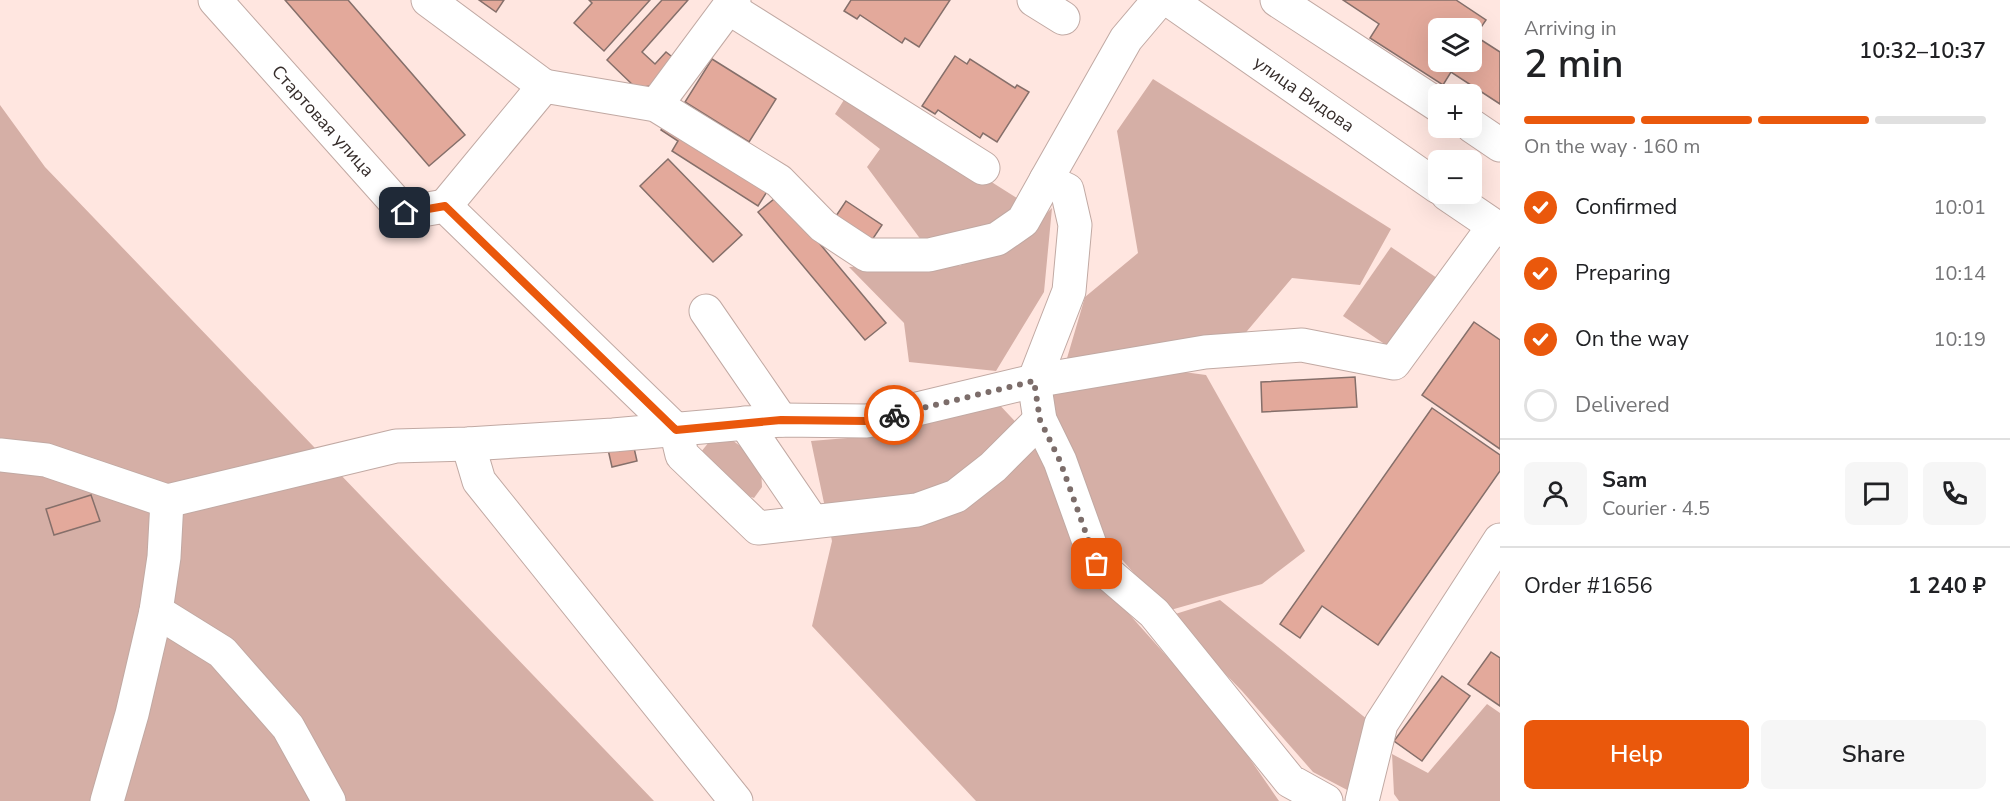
<!DOCTYPE html>
<meta charset="utf-8">
<style>
body{margin:0;font-family:"Nunito Sans",sans-serif;background:#f6f6f6;color:#202124;height:100vh;display:flex;flex-direction:column;font-size:22px;white-space:nowrap}
*{box-sizing:border-box;margin:0}
p{font-size:20px;color:#757577}
.icon{flex:none;width:33px;height:33px;fill:none;stroke:currentColor;stroke-width:2;stroke-linecap:round;stroke-linejoin:round}
.map{position:relative;flex:1;overflow:hidden}
.sheet{display:flex;flex-direction:column;background:#fff;width:510px}
.sheet>*{flex:none}
.fabs{position:absolute;left:1428px;top:18px;display:grid;gap:12px}
.fabs a{display:grid;place-items:center;width:54px;height:54px;border-radius:9px;background:#fff;box-shadow:0 6px 24px #0002;font-size:30px}
.pin{position:absolute;display:grid;place-items:center;width:51px;height:51px;color:#fff;margin:-26px;border-radius:12px;box-shadow:0 3px 9px #0006}
.courier{position:absolute;display:grid;place-items:center;width:60px;height:60px;margin:-30px;border:4px solid #ea580c;border-radius:50%;background:#fff;color:#222;box-shadow:0 2px 8px #0007}
.headline em{font-style:normal;font-weight:600}
.headline div{display:flex;flex-direction:column-reverse}
.headline{display:flex;align-items:center;justify-content:space-between;height:102px;padding:0 24px}
h1{font-size:39px;font-weight:600;line-height:45px}
.bar{display:grid;grid-template-columns:repeat(4,1fr);gap:9px 6px;align-content:center;height:72px;padding:0 24px}
.bar i{height:8px;border-radius:4px;background:#e0e0e0}
.bar .current{background:#ea580c}
.bar p{grid-column:span 4}
.line{display:flex;align-items:center;gap:15px;padding:0 24px;border-top:2px solid #e0e0e0}
.line div{flex:1}
.round{display:grid;place-items:center;flex:none;width:63px;height:63px;border-radius:9px;background:#f6f6f6}
ol{padding:0 24px;list-style:none}
li{display:flex;align-items:center;gap:18px;height:66px}
li p{margin-inline-start:auto}
li .icon{padding:6px;border-radius:50%;background:#ea580c;color:#fff;stroke-width:4}
li:last-child{color:#757577}
li i{width:33px;height:33px;border:3px solid #e0e0e0;border-radius:50%}
.primary-button{display:flex;gap:12px;margin-top:auto;padding:12px 24px}
.primary-button a{flex:1;height:69px;border-radius:9px;background:#ea580c;color:#fff;font-size:24px;font-weight:600;line-height:69px;text-align:center}
.primary-button a+a{background:#f6f6f6;color:#202124}
main{display:flex;flex:1;min-height:0}
.map>svg:first-child{display:block}
.green{fill:#d5afa6}
.building{fill:#e3a99b;stroke:#856f6a;stroke-width:1.5;fill-rule:evenodd}
.lines{fill:none;stroke-linecap:round;stroke-linejoin:round}
.minor-casing{stroke:#c1a9a3;stroke-width:35}
.minor{stroke:#fff;stroke-width:33}
.done{stroke:#7c6d6a;stroke-width:6;stroke-dasharray:0 10.8}
.route{stroke:#ea580c;stroke-width:8}
.labels{text-anchor:middle;stroke-width:6;stroke-linejoin:round;paint-order:stroke}
.street-label{font-size:18px;fill:#352c2a;stroke:#fff}
</style>
<main>
<div class="map">
<svg width="1500" height="801" viewBox="0 0 1500 801">
<rect width="100%" height="100%" fill="#ffe6e0"/>
<!-- green -->
<g class="green">
<polygon points="1153,79 1391,229 1360,285 1292,278 1242,337 1065,365 1085,297 1138,253 1117,131"/>
<polygon points="849,92 1023,202 1016,217 927,248 867,167 880,149 835,114"/>
<polygon points="0,105 45,167 654,801 0,801"/>
<polygon points="1052,208 1044,292 996,371 909,362 904,323 849,267 920,264 959,266 1012,247"/>
<polygon points="1391,247 1437,278 1389,347 1343,316"/>
<polygon points="1169,370 1206,375 1305,551 1262,584 1167,611 1103,538 1052,418 1052,385"/>
<polygon points="994,399 1041,449 1121,605 1221,717 1279,801 976,801 812,626 832,541 811,441 872,436"/>
<polygon points="713,437 732,440 751,454 761,467 762,487 754,498 736,492 701,452"/>
<polygon points="1220,600 1368,720 1351,792 1313,772 1242,691 1169,616"/>
<polygon points="1487,704 1500,713 1500,801 1399,801 1394,794 1392,754 1428,773"/>
</g>
<!-- building -->
<g class="building">
<polygon points="285,0 348,0 465,135 429,166"/>
<polygon points="479,0 504,0 496,12"/>
<polygon points="589,0 650,0 604,51 574,23 592,3"/>
<polygon points="662,0 688,0 642,52 655,64 666,52 676,60 651,86 636,88 607,60"/>
<polygon points="851,0 950,0 919,47 905,38 902,43 860,15 857,19 844,11"/>
<path d="M 1343,0 L 1456,0 L 1486,20 L 1475,36 L 1500,52 L 1500,104 L 1451,72 L 1443,85 L 1370,38 L 1379,24 ZM 1438,28 L 1472,28 L 1472,62 L 1438,62 Z"/>
<polygon points="955,56 967,64 970,59 1015,88 1017,85 1029,92 997,142 983,133 980,138 938,110 935,114 922,106"/>
<polygon points="712,59 776,99 749,142 685,102"/>
<polygon points="665,123 768,190 758,206 672,151 678,141 661,130"/>
<polygon points="668,159 742,235 713,262 640,186"/>
<polygon points="779,195 886,323 865,340 758,212"/>
<polygon points="846,201 882,225 868,246 832,222"/>
<polygon points="1474,322 1500,340 1500,449 1422,395"/>
<polygon points="1355,377 1357,407 1262,412 1261,382"/>
<polygon points="1432,408 1500,455 1500,471 1378,645 1322,606 1300,638 1280,624"/>
<polygon points="632,439 637,461 612,467 607,445"/>
<polygon points="91,495 100,521 54,535 46,509"/>
<polygon points="1491,652 1500,658 1500,706 1468,684"/>
<polygon points="1442,676 1470,696 1422,761 1394,741"/>
</g>
<g class="lines">
<!-- minor casing -->
<g class="minor-casing">
<g id="minor">
<polyline points="215,0 405,213 445,206 676,430 682,455 758,528 917,510 956,496 993,467 1040,420"/>
<polyline points="428,0 544,86"/>
<polyline points="1034,0 1063,18"/>
<polyline points="1159,0 1126,39 1046,180 1067,190 1075,225 1069,291 1034,381 1040,420 1060,461 1097,564 1154,613 1290,781 1326,801"/>
<polyline points="1169,0 1438,187"/>
<polyline points="1277,0 1438,105"/>
<polyline points="729,8 983,168"/>
<polyline points="656,105 734,0"/>
<polyline points="1472,126 1500,145"/>
<polyline points="1447,194 1500,230"/>
<polyline points="445,206 544,86 656,105 779,181 823,226 867,255 929,255 997,239 1023,221 1046,180"/>
<polyline points="706,311 781,420"/>
<polyline points="745,423 812,521"/>
<polyline points="468,444 479,481 736,801"/>
<polyline points="0,455 46,460 167,501 396,446 468,444 613,435 781,420 867,421 1034,381 1205,352 1302,345 1394,363 1494,226"/>
<polyline points="156,611 222,652 288,727 329,801"/>
<polyline points="107,801 132,714 156,611 164,557 167,501"/>
<polyline points="1362,801 1381,724 1500,540"/>
</g>
</g>
<!-- minor -->
<use href="#minor" class="minor"/>
</g>
<g class="lines">
<!-- done -->
<polyline class="done" points="894,415 1034,381 1040,420 1060,461 1097,564"/>
<!-- route -->
<polyline class="route" points="405,213 445,206 676,430 781,420 867,421 894,415"/>
</g>
<g class="labels">
<!-- street labels -->
<g class="street-label">
<text transform="translate(1304 94) rotate(35)" y="6">улица Видова</text>
<text transform="translate(323 121) rotate(48)" y="6">Стартовая улица</text>
</g>
</g>
</svg>
<div class="fabs">
<a><svg class="icon" aria-label="layers" viewBox="0 0 24 24"><path d="M12 4l9 5-9 5-9-5zM3 14l9 5 9-5"/></svg></a>
<a>+</a>
<a>−</a>
</div>
<div class="pin" style="left:1097px;top:564px;background:#ea580c"><svg class="icon" aria-label="bag" viewBox="0 0 24 24"><path d="M5 8h14l-1 12H6zM9 8a3 3 0 0 1 6 0"/></svg></div>
<div class="pin" style="left:405px;top:213px;background:#1f2937"><svg class="icon" aria-label="home" viewBox="0 0 24 24"><path d="M3 11l9-7 9 7M6 9v11h12V9"/></svg></div>
<div class="courier" style="left:894px;top:415px"><svg class="icon" aria-label="bike" viewBox="0 0 24 24"><circle cx="6" cy="16" r="4"/><circle cx="18" cy="16" r="4"/><path d="M6 16l4-8h5l3 8M10 8l3 8H6M13 5h3"/></svg></div>
</div>
<section class="sheet">
<div class="headline"><div><h1>2 min</h1><p>Arriving in</p></div><em>10:32–10:37</em></div>
<div class="bar"><i class="current"></i><i class="current"></i><i class="current"></i><i></i><p>On the way · 160 m</p></div>
<ol>
<li><svg class="icon" aria-label="check" viewBox="0 0 24 24"><path d="M5 12l5 5 9-10"/></svg>Confirmed<p>10:01</p></li>
<li><svg class="icon" aria-label="check" viewBox="0 0 24 24"><path d="M5 12l5 5 9-10"/></svg>Preparing<p>10:14</p></li>
<li><svg class="icon" aria-label="check" viewBox="0 0 24 24"><path d="M5 12l5 5 9-10"/></svg>On the way<p>10:19</p></li>
<li><i></i>Delivered</li>
</ol>
<div class="line" style="height:108px"><a class="round"><svg class="icon" aria-label="person" viewBox="0 0 24 24"><circle cx="12" cy="8" r="4"/><path d="M4 21q1-7 8-7t8 7"/></svg></a><div><b>Sam</b><p>Courier · 4.5</p></div><a class="round"><svg class="icon" aria-label="chat" viewBox="0 0 24 24"><path d="M4 5h16v11H9l-5 4z"/></svg></a><a class="round"><svg class="icon" aria-label="phone" viewBox="0 0 24 24"><path d="M5 4h4l2 5-3 2q2 4 5 5l2-3 5 2v4C11 20 4 13 5 4z"/></svg></a></div>
<div class="line" style="height:78px"><div>Order #1656</div><b>1 240 ₽</b></div>
<div class="primary-button"><a>Help</a><a>Share</a></div>
</section>
</main>
